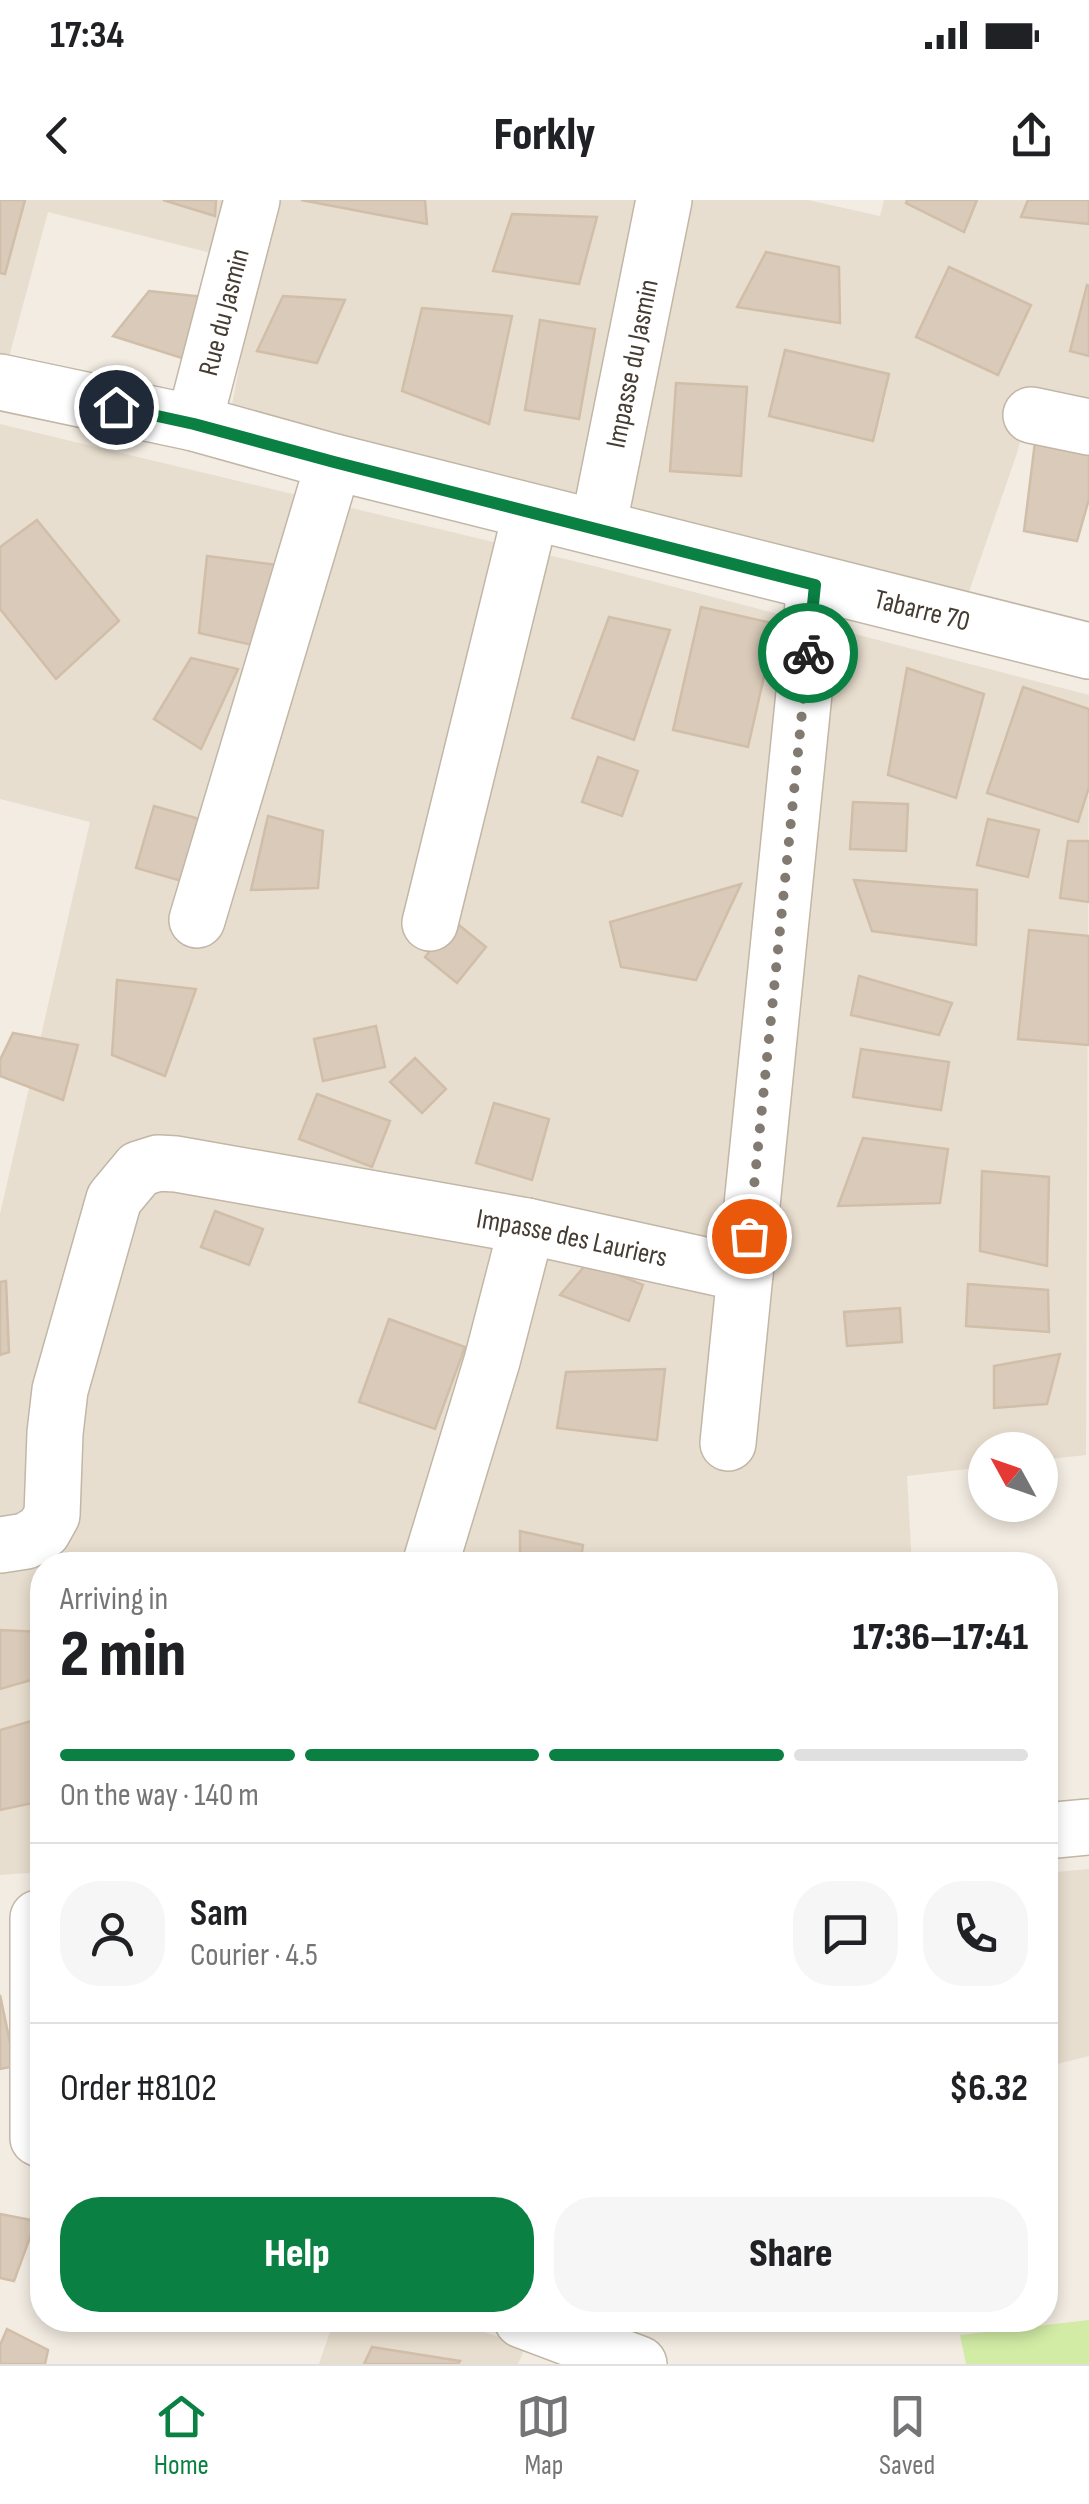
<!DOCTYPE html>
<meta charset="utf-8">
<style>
body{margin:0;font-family:"Sofia Sans Condensed",sans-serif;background:#f6f6f6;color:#202124;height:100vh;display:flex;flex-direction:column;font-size:38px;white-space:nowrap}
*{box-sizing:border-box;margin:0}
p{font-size:32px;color:#757577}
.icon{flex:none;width:55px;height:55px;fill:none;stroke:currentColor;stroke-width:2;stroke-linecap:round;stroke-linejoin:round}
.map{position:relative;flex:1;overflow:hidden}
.details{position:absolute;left:30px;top:1352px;width:1028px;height:780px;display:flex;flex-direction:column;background:#fff;border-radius:40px;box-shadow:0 5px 15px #0003}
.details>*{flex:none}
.needle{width:65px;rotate:310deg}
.fabs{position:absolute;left:968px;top:1232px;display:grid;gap:20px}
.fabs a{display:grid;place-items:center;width:90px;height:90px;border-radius:50%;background:#fff;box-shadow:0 5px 15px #0003;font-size:50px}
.pin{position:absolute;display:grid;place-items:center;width:85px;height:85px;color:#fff;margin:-42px;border:5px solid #fff;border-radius:50%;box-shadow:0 2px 10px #0007}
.courier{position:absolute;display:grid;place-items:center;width:100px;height:100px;margin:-50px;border:8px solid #0b8043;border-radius:50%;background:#fff;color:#222;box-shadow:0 2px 12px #0007}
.overview em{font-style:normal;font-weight:800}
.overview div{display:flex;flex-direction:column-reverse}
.overview{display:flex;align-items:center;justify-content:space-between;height:170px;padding:0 30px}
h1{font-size:65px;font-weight:800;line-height:75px}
.bar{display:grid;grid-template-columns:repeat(4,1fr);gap:15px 10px;align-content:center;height:120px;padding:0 30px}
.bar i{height:12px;border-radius:8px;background:#e0e0e0}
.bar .active{background:#0b8043}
.bar p{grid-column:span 4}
.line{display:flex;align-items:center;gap:25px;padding:0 30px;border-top:2px solid #e0e0e0}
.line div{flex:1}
.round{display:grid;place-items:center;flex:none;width:105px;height:105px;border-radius:40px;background:#f6f6f6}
.button{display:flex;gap:20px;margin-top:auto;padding:20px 30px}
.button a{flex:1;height:115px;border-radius:40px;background:#0b8043;color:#fff;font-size:40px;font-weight:800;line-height:115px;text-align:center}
.button a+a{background:#f6f6f6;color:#202124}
.status{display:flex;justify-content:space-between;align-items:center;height:70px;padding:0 50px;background:#fff;direction:ltr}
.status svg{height:28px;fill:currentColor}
header{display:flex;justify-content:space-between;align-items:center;height:130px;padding:0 30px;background:#fff;font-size:45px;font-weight:800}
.menu{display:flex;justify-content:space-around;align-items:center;height:140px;border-top:2px solid #e0e0e0;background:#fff;font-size:28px;color:#757577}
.menu a{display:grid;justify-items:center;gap:5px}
.menu .active{color:#0b8043}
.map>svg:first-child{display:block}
.residential{fill:#e8decf}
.green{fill:#d2eca5}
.building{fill:#d9cab9;stroke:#d1bea8;stroke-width:2.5}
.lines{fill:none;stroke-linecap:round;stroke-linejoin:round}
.minor-casing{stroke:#c2b6a6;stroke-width:58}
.minor{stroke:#fff;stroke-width:55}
.done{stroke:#827a70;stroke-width:10;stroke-dasharray:0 18}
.route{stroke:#0b8043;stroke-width:12}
.labels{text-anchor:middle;stroke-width:9;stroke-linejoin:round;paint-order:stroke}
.street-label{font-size:28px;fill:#453c32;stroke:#fff}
</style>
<div class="status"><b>17:34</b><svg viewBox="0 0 49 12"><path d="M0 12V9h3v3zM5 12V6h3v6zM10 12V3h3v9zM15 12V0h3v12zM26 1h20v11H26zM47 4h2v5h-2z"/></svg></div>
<header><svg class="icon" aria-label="back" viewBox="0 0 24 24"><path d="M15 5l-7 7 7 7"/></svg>Forkly<svg class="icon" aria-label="share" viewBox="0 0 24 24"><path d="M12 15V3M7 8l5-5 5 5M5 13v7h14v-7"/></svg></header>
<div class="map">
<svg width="1089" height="2164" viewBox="0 0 1089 2164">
<rect width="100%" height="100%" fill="#f3ece2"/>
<!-- residential -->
<g class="residential">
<polygon points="0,0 808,0 880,16 884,0 1089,0 1089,204 1033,194 1017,253 969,392 231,210 259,65 48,12 8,161 0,159"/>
<polygon points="0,224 590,365 1089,495 1086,1255 1040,1260 1040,1250 985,1250 985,1267 907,1276 912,1365 42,1365 42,1672 0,1675 0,1014 90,622 0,599"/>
<polygon points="1089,1669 1089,1856 1045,1867 1045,1673"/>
<polygon points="334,2120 448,2120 526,2146 518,2164 319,2164"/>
</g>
<!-- green -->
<polygon class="green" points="1089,2120 1089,2164 966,2164 960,2135"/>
<!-- building -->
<g class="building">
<polygon points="0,0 25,0 5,74 0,73"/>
<polygon points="163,0 216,0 215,16"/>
<polygon points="301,0 425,0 427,24"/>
<polygon points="907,0 977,0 964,32 906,3"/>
<polygon points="1028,0 1089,0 1089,24 1021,17"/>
<polygon points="512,14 597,17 579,84 493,71"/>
<polygon points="766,52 839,67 840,123 737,107"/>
<polygon points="949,67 1031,105 998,175 916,137"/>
<polygon points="1087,85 1089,86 1089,156 1070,151"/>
<polygon points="149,91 214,98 188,160 113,136"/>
<polygon points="283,96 345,100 317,163 257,151"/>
<polygon points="422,108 512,116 489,224 402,191"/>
<polygon points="540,120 595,129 579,219 525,210"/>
<polygon points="785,150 889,174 873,241 769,216"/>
<polygon points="676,183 747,187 741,276 670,271"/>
<polygon points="1036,234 1089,247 1089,299 1077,341 1024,331"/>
<polygon points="37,320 119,421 56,479 0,409 0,347"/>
<polygon points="207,356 286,366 257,446 199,433"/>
<polygon points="701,407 776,424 748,547 673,530"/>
<polygon points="609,417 670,430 634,540 572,518"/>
<polygon points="191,458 238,469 201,549 154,519"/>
<polygon points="907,468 984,494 956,598 888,575"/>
<polygon points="1023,487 1089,509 1089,587 1078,622 987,593"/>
<polygon points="598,557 638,571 622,616 582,602"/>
<polygon points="853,602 908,604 906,651 850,649"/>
<polygon points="154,606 210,622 192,684 136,668"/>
<polygon points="268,616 323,631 318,688 251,690"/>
<polygon points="988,619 1039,630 1028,677 977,665"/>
<polygon points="1068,641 1089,641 1089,702 1060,698"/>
<polygon points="854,680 977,690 976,745 872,731"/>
<polygon points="741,684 696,780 621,767 610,722"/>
<polygon points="454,721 486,747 457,783 425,757"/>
<polygon points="1029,730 1089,736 1089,845 1018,839"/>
<polygon points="859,776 952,803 939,835 851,815"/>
<polygon points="117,780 196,789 165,876 112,855"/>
<polygon points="376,826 385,867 323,881 314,839"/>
<polygon points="13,833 78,845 63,900 0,876 0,860"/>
<polygon points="861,849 949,862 941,910 853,897"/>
<polygon points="415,858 446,889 422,913 390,882"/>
<polygon points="317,894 390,921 372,967 299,939"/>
<polygon points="494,903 549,919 532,980 476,963"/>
<polygon points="863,938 948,949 940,1003 838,1006"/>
<polygon points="982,971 1049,977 1047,1066 980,1051"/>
<polygon points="215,1011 263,1029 249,1065 201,1047"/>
<polygon points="588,1062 643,1085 629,1121 560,1095"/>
<polygon points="6,1081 9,1152 0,1155 0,1082"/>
<polygon points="968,1084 1048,1090 1049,1132 966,1126"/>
<polygon points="900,1108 902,1142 847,1146 844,1112"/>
<polygon points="389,1119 465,1147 435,1229 359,1202"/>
<polygon points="1060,1154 1047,1204 994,1208 994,1166"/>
<polygon points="665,1169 657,1240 557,1228 566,1172"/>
<polygon points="520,1331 583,1345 580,1365 520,1365"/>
<polygon points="709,1356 747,1365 706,1365"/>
<polygon points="0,1430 42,1432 38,1478 0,1489"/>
<polygon points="42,1518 42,1601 0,1610 0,1530"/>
<polygon points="0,1795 15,1866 0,1869"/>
<polygon points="0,2014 36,2021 14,2081 0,2078"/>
<polygon points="7,2129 48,2150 45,2164 0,2164 0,2145"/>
<polygon points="372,2147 460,2161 458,2164 364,2164"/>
</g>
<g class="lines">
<!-- minor casing -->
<g class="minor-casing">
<g id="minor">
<path id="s1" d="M 0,182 L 194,223 L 334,262 L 1089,451"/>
<polyline points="1031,215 1089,227"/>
<path id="s2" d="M 194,223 L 252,0"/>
<path id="s3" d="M 598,328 L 664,0"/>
<polyline points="197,720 334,262"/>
<polyline points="430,723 531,312"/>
<polyline points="728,1243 745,1074"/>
<path id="s4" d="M 0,1345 L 26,1341 L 43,1331 L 52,1315 L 55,1233 L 60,1190 L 114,999 L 139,969 L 158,963 L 176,964 L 527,1026 L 745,1074 L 815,385"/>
<polyline points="430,1365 492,1161 527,1026"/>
<polyline points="1045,1631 1089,1627"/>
<polyline points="38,1718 38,1938 42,1940"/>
<polyline points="522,2120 639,2164"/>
</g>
</g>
<!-- minor -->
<use href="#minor" class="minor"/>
</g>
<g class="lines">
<!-- done -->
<polyline class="done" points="749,1036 808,453"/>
<!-- route -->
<polyline class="route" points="116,207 194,224 334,262 815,385 808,453"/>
</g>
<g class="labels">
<!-- street labels -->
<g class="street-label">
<text dy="10" stroke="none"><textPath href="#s2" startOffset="115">Rue du Jasmin</textPath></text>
<text dy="10" stroke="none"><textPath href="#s3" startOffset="168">Impasse du Jasmin</textPath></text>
<text dy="10" stroke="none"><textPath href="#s1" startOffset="950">Tabarre 70</textPath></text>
<text dy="10" stroke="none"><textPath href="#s4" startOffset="868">Impasse des Lauriers</textPath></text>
</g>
</g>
</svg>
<div class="fabs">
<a><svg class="needle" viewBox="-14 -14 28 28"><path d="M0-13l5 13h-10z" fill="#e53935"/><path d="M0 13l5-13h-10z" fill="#757577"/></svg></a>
</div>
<div class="pin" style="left:749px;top:1036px;background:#ea580c"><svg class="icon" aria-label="bag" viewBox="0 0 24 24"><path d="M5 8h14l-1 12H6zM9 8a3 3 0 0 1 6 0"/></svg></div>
<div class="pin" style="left:116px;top:207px;background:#1f2937"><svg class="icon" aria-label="home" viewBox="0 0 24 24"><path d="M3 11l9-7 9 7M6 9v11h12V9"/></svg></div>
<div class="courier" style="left:808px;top:453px"><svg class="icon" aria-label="bike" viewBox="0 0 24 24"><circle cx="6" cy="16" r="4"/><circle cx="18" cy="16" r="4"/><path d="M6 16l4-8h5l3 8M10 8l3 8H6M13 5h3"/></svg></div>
<section class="details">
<div class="overview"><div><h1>2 min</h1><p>Arriving in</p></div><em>17:36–17:41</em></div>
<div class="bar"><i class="active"></i><i class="active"></i><i class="active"></i><i></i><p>On the way · 140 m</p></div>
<div class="line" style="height:180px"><a class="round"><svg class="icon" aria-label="person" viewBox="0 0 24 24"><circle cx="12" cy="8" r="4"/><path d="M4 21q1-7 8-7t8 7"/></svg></a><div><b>Sam</b><p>Courier · 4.5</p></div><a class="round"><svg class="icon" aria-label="chat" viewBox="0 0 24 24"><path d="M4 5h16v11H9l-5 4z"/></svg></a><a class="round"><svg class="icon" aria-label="phone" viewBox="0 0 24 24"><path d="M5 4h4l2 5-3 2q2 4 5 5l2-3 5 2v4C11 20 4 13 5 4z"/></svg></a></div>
<div class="line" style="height:130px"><div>Order #8102</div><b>$6.32</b></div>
<div class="button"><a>Help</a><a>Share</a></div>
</section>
</div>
<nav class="menu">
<a class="active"><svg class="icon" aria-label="home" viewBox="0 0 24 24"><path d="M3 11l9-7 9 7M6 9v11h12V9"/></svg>Home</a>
<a><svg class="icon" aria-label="map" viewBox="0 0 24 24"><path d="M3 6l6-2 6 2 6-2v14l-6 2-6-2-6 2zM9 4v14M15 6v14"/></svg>Map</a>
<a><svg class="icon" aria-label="saved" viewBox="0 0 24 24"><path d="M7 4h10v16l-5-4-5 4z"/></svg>Saved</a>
</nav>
